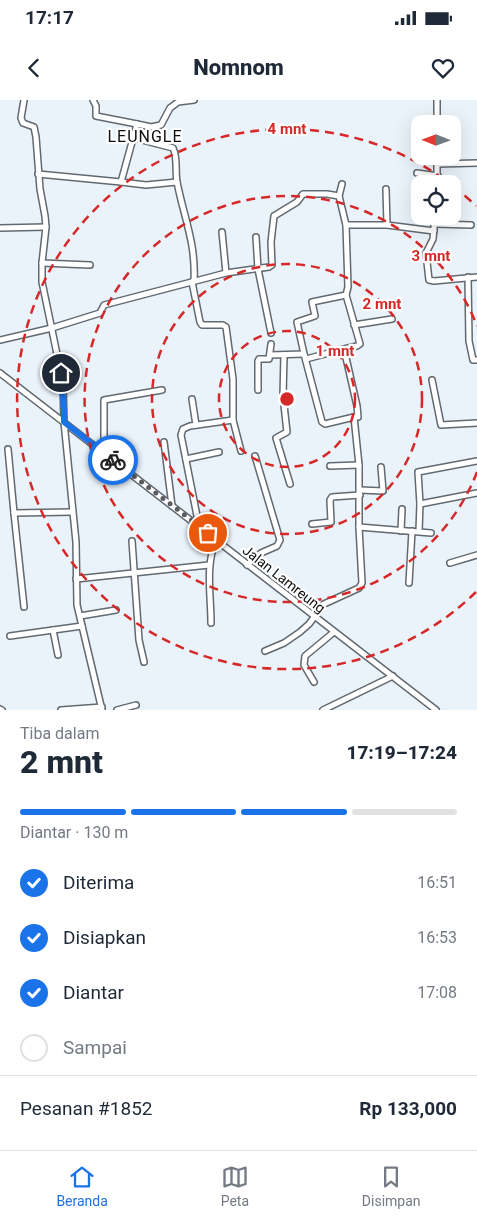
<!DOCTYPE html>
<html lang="id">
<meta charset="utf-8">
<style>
body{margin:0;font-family:Roboto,sans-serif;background:#f2f2f3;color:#1f2937;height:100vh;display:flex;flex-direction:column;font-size:19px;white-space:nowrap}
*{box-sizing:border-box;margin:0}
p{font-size:16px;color:#747a83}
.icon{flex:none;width:28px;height:28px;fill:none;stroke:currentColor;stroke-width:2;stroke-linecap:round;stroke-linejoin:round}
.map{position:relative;height:610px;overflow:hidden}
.sheet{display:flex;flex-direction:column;background:#fff;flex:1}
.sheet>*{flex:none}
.needle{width:32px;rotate:271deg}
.tools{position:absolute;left:411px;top:15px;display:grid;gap:10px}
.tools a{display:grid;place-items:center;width:50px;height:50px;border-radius:10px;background:#fff;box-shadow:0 5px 20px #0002;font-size:25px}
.pin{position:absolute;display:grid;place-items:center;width:42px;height:42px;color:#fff;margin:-21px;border:2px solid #fff;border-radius:50%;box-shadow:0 1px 5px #0007}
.courier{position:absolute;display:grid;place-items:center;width:50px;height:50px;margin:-25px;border:4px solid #1a73e8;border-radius:50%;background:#fff;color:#222;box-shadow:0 1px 6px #0007}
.summary em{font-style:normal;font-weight:800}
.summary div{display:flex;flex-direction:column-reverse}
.summary{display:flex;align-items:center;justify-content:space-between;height:85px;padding:0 20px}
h1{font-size:32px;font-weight:800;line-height:38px}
.bar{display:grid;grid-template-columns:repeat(4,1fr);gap:8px 5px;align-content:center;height:60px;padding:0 20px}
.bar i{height:6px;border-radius:4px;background:#e0e1e3}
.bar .current{background:#1a73e8}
.bar p{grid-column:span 4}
.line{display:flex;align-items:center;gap:12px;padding:0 20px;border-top:1px solid #e0e1e3}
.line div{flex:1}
ol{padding:0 20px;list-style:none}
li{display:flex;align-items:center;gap:15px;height:55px}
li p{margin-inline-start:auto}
li .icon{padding:5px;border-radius:50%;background:#1a73e8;color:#fff;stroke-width:4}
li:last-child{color:#747a83}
li i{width:28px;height:28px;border:2px solid #e0e1e3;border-radius:50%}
.status{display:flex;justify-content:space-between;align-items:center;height:35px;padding:0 25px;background:#fff;direction:ltr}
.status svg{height:14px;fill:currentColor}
header{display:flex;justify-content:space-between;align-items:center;height:65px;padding:0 20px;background:#fff;font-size:22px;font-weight:800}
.dock{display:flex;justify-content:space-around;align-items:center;height:70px;border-top:1px solid #e0e1e3;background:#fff;font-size:14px;color:#747a83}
.dock a{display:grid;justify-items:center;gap:2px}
.dock .current{color:#1a73e8}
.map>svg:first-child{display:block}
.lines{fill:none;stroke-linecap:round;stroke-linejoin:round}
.minor-casing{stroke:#626970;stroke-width:8}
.minor{stroke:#fff;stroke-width:5}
.done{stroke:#595d62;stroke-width:5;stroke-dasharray:0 9}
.route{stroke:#1a73e8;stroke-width:6}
.ring{fill:none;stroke:#d62828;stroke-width:2.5;stroke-dasharray:9 6}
.labels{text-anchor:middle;stroke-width:4.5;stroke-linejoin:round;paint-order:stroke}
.street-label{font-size:14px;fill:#0b0d10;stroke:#fff}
.quarter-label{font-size:16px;letter-spacing:1px;fill:#0b0d10;stroke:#fff}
.centre{fill:#d62828;stroke:#fff;stroke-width:2.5}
.ring-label{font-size:15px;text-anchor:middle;font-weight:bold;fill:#d62828;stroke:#fff;stroke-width:4.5;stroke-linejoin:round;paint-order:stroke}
</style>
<div class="status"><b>17:17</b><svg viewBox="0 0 49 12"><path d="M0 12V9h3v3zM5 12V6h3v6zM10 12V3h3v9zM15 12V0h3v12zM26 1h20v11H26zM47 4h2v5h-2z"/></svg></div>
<header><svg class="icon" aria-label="back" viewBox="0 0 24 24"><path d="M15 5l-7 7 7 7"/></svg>Nomnom<svg class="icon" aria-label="heart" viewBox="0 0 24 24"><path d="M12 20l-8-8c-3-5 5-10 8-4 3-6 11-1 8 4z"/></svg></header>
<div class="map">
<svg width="477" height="610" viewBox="0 0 477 610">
<rect width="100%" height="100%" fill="#eaf2fa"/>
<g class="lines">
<!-- minor casing -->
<g class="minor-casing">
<g id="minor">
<polyline points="24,0 21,18 23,23 34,27 36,37 40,89 45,116 46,127 42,163 42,182 63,283 64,322 76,442 77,505 102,610"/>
<polyline points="93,0 96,6 96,16 137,24"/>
<polyline points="437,0 437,24"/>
<path d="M 134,38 L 173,48 C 178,58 175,71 177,82 C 184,118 196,143 194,181"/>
<polyline points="437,64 477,63"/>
<polyline points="417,73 438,76"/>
<polyline points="38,74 121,82 137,24 151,27 161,25 170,8 178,2 194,0"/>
<polyline points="121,82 146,85 177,82"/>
<polyline points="437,84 437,56"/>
<polyline points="386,89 387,125"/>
<polyline points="339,96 342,84"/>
<polyline points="435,116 433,139 426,153 429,180 434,181 477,177"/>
<polyline points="435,124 471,125"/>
<polyline points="346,125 387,125 434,131"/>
<polyline points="0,128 46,127"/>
<polyline points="222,132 226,173"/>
<polyline points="256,137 258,169 271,233"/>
<polyline points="42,163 90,165"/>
<polyline points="468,177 469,241 473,260 477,260"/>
<polyline points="192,182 200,222 202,225 223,225 226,227 233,279 233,320"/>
<polyline points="354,225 392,219"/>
<polyline points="0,240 52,228 100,213 104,205 226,173 269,167 272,165 271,142 274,116 297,102 303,94 327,94 339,96 346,125 348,187 346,195 360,244 357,246 344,249"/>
<polyline points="270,255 304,254"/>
<polyline points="284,255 283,296 287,332 276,338 290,384"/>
<polyline points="306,259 344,249 357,306 358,317 354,317"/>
<polyline points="0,273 436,610"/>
<polyline points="432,280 441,325 477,323"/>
<polyline points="258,290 258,261 259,259 269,259 271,244"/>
<polyline points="192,299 196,325"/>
<polyline points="164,342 172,406"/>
<polyline points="8,349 14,413"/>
<polyline points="100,351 104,340 104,300 162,290"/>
<polyline points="186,359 219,352"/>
<polyline points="330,366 359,365"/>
<polyline points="360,390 383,391 381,367"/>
<polyline points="420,404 477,393"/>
<polyline points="312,424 331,422 330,400 332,397 360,395"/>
<polyline points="199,426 181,335 183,329 190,326 233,320 241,351"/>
<polyline points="359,427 431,433"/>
<polyline points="401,431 402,409"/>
<polyline points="419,431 420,404 418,372 477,361"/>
<polyline points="132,441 139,540 144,562"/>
<polyline points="450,463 477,455"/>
<polyline points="247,465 261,453 277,446 280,440 255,356"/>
<polyline points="76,479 209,465"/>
<polyline points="409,483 412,431"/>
<polyline points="24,507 14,413 72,412"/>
<polyline points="80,516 116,510"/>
<path d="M 211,523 C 211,495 205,466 216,440"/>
<polyline points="53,530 58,555"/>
<polyline points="10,536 82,526"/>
<polyline points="265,551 284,543 300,532 309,524 324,504 359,488 362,483 359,427 359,365 354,317 325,324 322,322 304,254 297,222 315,216 312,202 346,195"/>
<polyline points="314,582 304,565 305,556 334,532"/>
<polyline points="0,609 2,610"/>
<polyline points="61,610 102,607"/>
<polyline points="117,610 136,605"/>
<polyline points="323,610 393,576"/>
</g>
</g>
<!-- minor -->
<use href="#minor" class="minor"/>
</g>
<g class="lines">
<!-- done -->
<polyline class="done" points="113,360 208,433"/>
<!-- route -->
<polyline class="route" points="61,273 64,310 64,322 113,360"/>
</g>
<!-- distance rings -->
<g class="ring">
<circle cx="287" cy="299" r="68"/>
<circle cx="287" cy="299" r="135"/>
<path d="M477 372A203 203 0 1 1 477 226"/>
<path d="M476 492A270 270 0 1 1 449 83M453 86A270 270 0 0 1 476 106"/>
</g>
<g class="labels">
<!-- street labels -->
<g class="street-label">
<text transform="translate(284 479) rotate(38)" y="5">Jalan Lamreung</text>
</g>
<!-- quarter labels -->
<g class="quarter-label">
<text x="145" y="42">LEUNGLE</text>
</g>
</g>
<circle cx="287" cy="299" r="8" class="centre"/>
<g class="ring-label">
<text x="287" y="34">4 mnt</text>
<text x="431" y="161">3 mnt</text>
<text x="382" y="209">2 mnt</text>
<text x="335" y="256">1 mnt</text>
</g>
</svg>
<div class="tools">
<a><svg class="needle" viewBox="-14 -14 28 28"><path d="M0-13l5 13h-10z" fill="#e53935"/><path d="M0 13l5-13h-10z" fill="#747a83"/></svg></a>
<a><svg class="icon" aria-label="locate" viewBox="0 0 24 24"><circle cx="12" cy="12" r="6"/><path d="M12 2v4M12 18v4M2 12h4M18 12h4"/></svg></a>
</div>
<div class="pin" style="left:208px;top:433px;background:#ea580c"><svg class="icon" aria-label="bag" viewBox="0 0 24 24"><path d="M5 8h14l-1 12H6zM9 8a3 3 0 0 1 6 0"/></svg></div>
<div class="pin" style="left:61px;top:273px;background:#1f2937"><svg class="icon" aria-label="home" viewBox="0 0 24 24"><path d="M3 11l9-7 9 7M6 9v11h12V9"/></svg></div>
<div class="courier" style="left:113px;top:360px"><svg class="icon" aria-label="bike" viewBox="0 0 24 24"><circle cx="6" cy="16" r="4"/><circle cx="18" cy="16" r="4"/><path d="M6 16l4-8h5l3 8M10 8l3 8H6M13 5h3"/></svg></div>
</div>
<section class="sheet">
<div class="summary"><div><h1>2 mnt</h1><p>Tiba dalam</p></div><em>17:19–17:24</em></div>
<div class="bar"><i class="current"></i><i class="current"></i><i class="current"></i><i></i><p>Diantar · 130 m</p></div>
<ol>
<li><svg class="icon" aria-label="check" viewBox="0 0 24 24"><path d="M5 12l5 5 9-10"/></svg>Diterima<p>16:51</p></li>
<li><svg class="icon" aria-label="check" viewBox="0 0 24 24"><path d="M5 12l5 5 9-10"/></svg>Disiapkan<p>16:53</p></li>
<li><svg class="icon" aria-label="check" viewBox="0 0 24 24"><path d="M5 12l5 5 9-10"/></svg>Diantar<p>17:08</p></li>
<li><i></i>Sampai</li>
</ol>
<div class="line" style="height:65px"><div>Pesanan #1852</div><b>Rp 133,000</b></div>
</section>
<nav class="dock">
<a class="current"><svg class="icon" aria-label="home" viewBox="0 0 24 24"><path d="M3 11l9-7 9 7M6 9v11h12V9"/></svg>Beranda</a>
<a><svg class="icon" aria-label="map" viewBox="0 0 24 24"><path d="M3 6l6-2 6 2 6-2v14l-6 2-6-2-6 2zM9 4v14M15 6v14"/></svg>Peta</a>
<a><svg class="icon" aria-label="saved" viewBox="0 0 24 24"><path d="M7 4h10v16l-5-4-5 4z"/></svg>Disimpan</a>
</nav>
